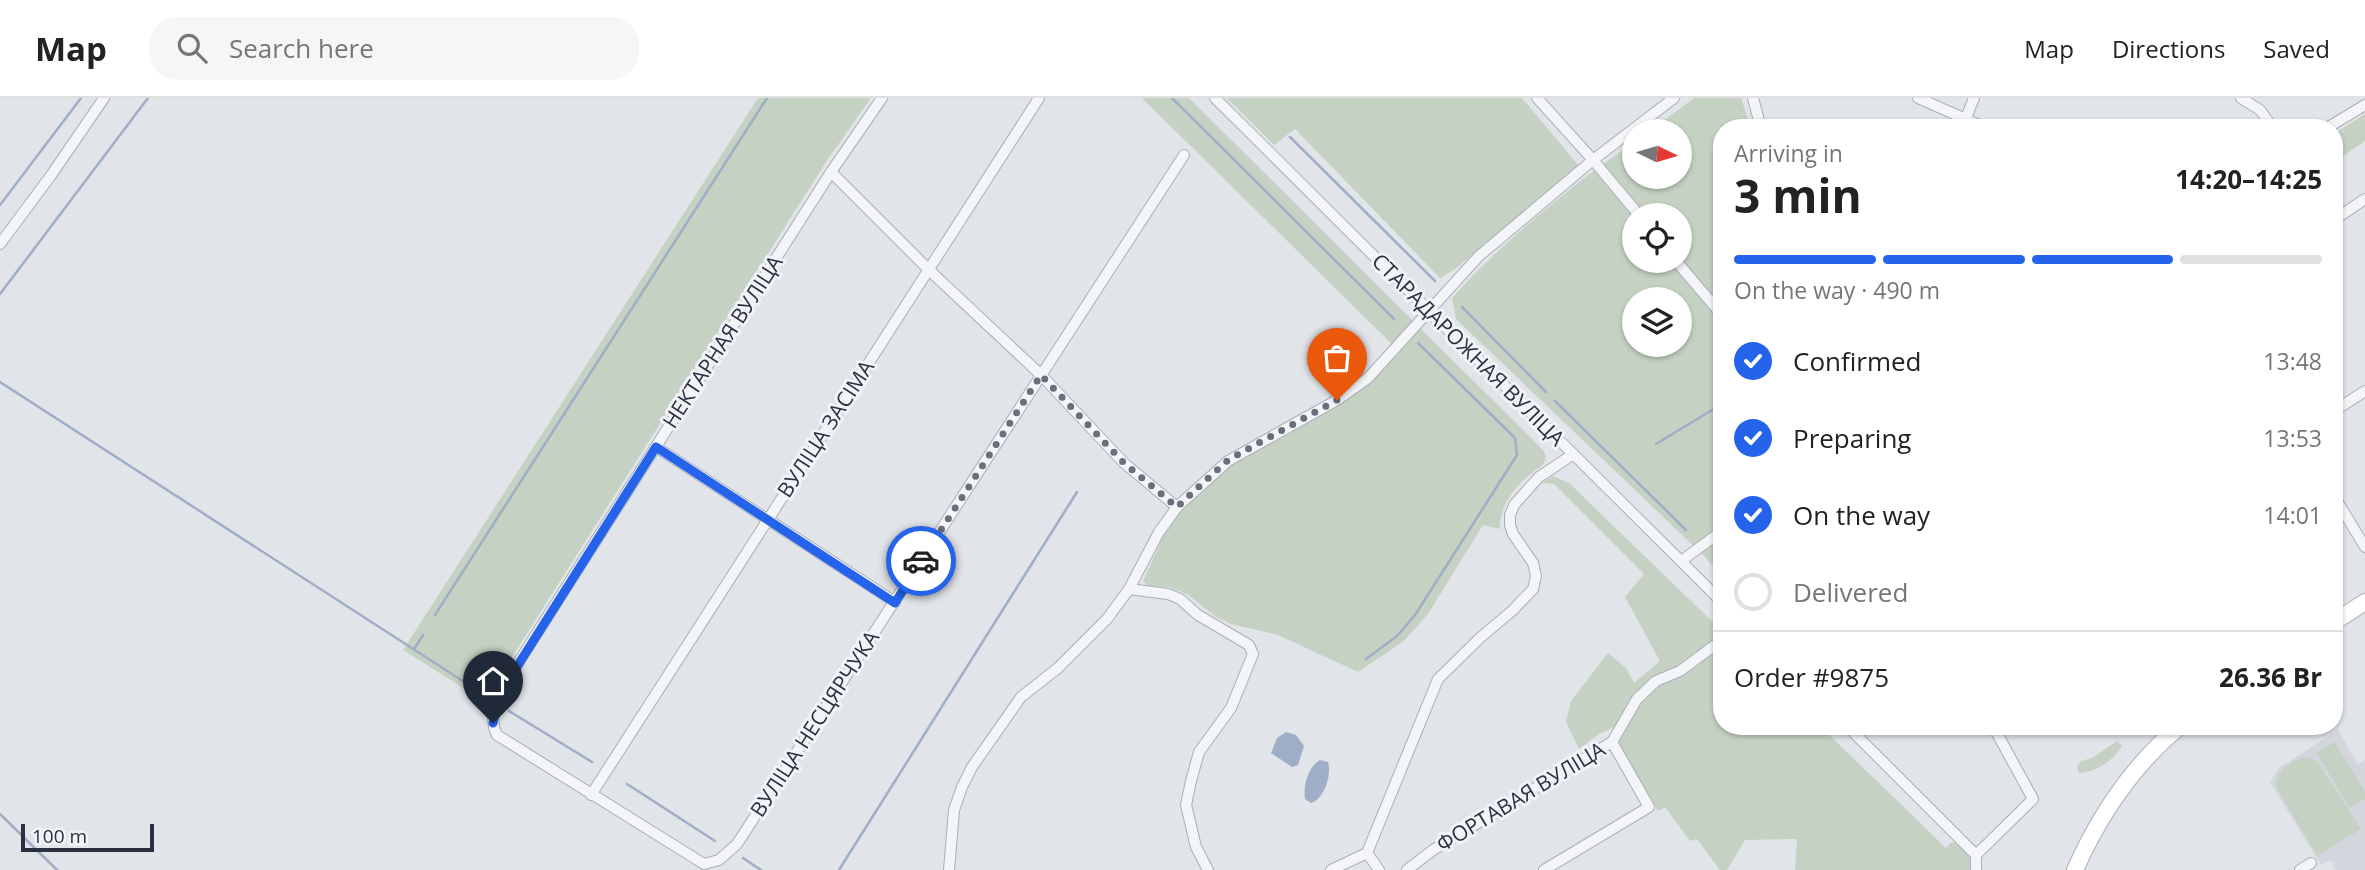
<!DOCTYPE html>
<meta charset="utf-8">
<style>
body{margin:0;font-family:"Open Sans",sans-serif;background:#f6f6f6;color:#222;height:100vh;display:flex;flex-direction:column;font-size:26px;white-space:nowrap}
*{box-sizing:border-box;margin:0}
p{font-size:23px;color:#767676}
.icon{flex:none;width:38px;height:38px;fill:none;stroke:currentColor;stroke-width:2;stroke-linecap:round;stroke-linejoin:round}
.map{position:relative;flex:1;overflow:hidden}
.drawer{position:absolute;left:1713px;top:21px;width:630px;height:616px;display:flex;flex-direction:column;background:#fff;border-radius:28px;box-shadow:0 2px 5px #0004}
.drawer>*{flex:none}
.needle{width:46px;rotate:95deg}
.tools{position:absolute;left:1622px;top:21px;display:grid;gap:14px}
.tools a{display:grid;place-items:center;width:70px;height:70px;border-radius:50%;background:#fff;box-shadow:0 2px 5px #0004;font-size:35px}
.scale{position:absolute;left:21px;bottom:18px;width:133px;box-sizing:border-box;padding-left:7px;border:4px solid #2b3040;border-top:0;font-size:19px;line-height:24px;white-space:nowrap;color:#2b3040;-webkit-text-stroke:5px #f1f3f7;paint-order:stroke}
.pin{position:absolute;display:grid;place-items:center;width:60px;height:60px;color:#fff;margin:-72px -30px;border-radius:50% 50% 50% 0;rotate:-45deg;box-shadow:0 0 7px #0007}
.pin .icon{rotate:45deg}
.courier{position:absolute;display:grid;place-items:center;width:70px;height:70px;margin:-35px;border:5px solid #2563eb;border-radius:50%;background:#fff;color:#222;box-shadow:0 2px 9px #0007}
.overview em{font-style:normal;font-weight:700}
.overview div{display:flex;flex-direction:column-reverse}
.overview{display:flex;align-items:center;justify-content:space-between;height:119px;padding:0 21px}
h1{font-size:46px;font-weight:700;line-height:52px}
.bar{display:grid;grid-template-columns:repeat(4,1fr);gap:10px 7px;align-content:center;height:84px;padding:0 21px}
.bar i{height:9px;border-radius:5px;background:#e0e0e0}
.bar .current{background:#2563eb}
.bar p{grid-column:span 4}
.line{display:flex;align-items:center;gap:18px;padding:0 21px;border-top:2px solid #e0e0e0}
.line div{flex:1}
ol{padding:0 21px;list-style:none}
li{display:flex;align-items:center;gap:21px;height:77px}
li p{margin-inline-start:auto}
li .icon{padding:7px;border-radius:50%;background:#2563eb;color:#fff;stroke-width:4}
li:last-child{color:#767676}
li i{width:38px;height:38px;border:4px solid #e0e0e0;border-radius:50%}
header{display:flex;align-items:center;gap:42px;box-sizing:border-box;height:98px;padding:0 35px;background:#fff;border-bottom:2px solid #e0e0e0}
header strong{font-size:33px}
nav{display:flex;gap:38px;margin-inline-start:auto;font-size:24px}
.search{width:490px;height:63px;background:#f6f6f6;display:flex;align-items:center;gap:18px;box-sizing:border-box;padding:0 24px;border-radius:28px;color:#767676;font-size:26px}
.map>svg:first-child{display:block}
.built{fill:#d4d6de}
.green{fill:#c5d2c3;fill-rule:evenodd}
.water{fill:#9faec6}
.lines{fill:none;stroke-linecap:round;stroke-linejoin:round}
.stream{stroke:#9faec6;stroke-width:2.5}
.street-casing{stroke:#aaaeb6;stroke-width:12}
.secondary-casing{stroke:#aaaeb6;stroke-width:18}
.street{stroke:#f4f5f8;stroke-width:10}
.secondary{stroke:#fff;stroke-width:16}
.done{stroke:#6b6f7b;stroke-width:7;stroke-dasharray:0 12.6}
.route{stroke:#2563eb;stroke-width:9}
.labels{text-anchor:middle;stroke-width:6;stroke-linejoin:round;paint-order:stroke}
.street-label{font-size:21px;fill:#2b3040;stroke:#f1f3f7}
</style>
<header>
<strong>Map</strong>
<div class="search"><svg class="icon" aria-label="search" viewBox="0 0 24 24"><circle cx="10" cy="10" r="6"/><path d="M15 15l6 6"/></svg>Search here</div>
<nav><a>Map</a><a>Directions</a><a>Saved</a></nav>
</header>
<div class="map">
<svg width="2365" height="772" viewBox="0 0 2365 772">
<rect width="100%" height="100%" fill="#e1e4e9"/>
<!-- built -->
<polygon class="built" points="2338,632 2358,666 2365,662 2365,772 2336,772 2331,762 2321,767 2270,684 2279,670"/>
<!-- green -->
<g class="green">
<polygon points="758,0 871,0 828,61 484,603 403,552"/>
<path d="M 1142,0 L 1189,0 L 1543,352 C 1545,356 1547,357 1545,362 C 1543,368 1537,371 1533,374 C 1515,388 1499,408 1500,431 L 1483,427 L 1428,516 L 1404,543 L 1358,574 L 1278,537 L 1231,526 L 1216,519 L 1187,496 L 1169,489 L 1147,488 L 1143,483 L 1166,432 L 1194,397 L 1226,368 L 1368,286 L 1400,254 Z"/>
<polygon points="1227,0 1522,0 1579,68 1455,171 1440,180 1295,31 1274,47"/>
<path d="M 1694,0 L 1741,0 L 1751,30 L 1722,30 L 1722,478 L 1702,456 L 1456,221 L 1452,200 C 1503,143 1572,87 1634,44 L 1634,79 L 1680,79 L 1680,33 L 1650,33 ZM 1634,117 L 1680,117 L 1680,163 L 1634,163 ZM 1634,201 L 1680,201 L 1680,247 L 1634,247 Z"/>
<polygon points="2365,16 2365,43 2335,63 2335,35"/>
<polygon points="1553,378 1569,385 1722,533 1722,628 1820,628 1946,750 1950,745 1955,744 1983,772 1795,772 1797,741 1745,742 1727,772 1720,772 1697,741 1690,743 1665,709 1658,713 1618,645 1616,628 1599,636 1579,651 1566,624 1571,603 1608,555 1626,570 1634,585 1660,563 1625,499 1644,476 1554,386 1542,385"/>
<path d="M 2117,643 L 2122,648 C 2113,663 2096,674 2079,675 L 2077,669 L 2081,663 L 2092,660 Z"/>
<polygon points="2335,644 2365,693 2365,701 2350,710 2316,655"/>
<path d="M 2306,659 L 2312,660 L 2320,667 L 2361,731 L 2317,758 L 2276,689 C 2275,673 2291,662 2306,659 Z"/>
</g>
<!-- water -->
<g class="water">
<polygon points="1286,634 1296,637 1304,648 1298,667 1292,669 1271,655 1277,640"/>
<path d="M 1320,662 L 1328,664 C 1332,677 1324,701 1311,705 L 1305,701 C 1303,687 1308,669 1320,662 Z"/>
</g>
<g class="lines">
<!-- stream -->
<g class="stream">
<polyline points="1172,0 1394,221"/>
<polyline points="1943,29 1944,30"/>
<polyline points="1290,39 1435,183"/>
<polyline points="0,107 81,0"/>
<polyline points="0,196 148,0"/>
<polyline points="1462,209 1546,294"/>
<polyline points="0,284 472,589"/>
<polyline points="1555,303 1686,432"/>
<polyline points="1656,346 1722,306"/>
<polyline points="435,517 767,0"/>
<polyline points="414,551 423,537"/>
<polyline points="1366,561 1397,538 1415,517 1517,357 1515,340 1418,245"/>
<polyline points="509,613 592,664"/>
<polyline points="627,686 715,743"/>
<polyline points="0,716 57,772"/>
<polyline points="743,760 761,772"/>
<polyline points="839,772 1077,394"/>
</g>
<!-- street casing -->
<g class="street-casing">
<g id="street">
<path d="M 882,0 L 831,74 L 525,554 C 512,576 483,611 497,637 L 704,766 L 719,762 L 737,746 L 1184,57"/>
<polyline points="1215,0 1722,504"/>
<polyline points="1537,0 1593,62 1639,117"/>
<polyline points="1753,0 1761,30"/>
<polyline points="1918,0 1986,30"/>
<polyline points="2241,0 2260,12 2273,30"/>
<polyline points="1966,20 1974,0"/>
<polyline points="2327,30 2365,7"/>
<polyline points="831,74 929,172 1041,277 1124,365 1177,409"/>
<polyline points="2334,122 2365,101"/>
<polyline points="0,146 52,76 104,0"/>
<polyline points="1676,163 1722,217"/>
<polyline points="2334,313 2365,293"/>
<polyline points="656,349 895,504"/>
<polyline points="2334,398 2365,449"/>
<polyline points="1681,463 1722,433"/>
<polyline points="1129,491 1168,496 1180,501 1198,517 1249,547 1253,556 1231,610 1199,654 1191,683 1186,707 1196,749 1208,772"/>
<polyline points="1847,628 1976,757 1976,772"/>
<polyline points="591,697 1039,0"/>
<polyline points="1367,755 1379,772"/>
<polyline points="1976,757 2033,701 1993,628"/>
<polyline points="949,772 954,712 962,689 972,669 1021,599 1058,570 1107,521 1129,491 1159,434 1177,409 1228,363 1337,302 1368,280 1479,158 1593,62 1674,0"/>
<polyline points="1331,772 1367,755 1438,581 1481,539 1513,512 1533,491 1536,478 1533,465 1513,436 1510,427 1510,417 1514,407 1539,379 1572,357"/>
<polyline points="1407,772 1433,752 1612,644 1637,601 1656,583 1680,573 1722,542"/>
<polyline points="1544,772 1649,709 1612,644"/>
<polyline points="2300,772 2311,765"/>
</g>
</g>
<!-- secondary casing -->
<g class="secondary-casing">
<g id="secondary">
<polyline points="2334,524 2365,504"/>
<path d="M 2075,772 C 2099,718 2134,666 2180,628"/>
</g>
</g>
<!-- street -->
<use href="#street" class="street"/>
<!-- secondary -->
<use href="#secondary" class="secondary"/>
</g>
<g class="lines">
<!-- done -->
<polyline class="done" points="921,463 1041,277 1124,365 1177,409 1228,362 1337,302"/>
<!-- route -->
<polyline class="route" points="493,625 498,602 506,586 656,349 895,505 921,463"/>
</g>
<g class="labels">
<!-- street labels -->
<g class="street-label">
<text transform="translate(723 244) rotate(-57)" y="7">НЕКТАРНАЯ ВУЛІЦА</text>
<text transform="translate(1468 252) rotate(45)" y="7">СТАРАДАРОЖНАЯ ВУЛІЦА</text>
<text transform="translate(826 331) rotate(-57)" y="7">ВУЛІЦА ЗАСІМА</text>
<text transform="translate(815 626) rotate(-57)" y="7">ВУЛІЦА НЕСЦЯРЧУКА</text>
<text transform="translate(1521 699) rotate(-31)" y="7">ФОРТАВАЯ ВУЛІЦА</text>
</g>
</g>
</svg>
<div class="tools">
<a><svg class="needle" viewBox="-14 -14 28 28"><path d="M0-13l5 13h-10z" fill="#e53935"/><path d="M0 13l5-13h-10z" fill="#767676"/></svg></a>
<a><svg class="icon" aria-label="locate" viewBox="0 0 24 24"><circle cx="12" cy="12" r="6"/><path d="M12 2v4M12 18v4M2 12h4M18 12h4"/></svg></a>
<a><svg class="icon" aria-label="layers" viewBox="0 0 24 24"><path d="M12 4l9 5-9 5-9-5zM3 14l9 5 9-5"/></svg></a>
</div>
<div class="scale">100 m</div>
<div class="pin" style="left:1337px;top:302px;background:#ea580c"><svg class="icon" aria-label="bag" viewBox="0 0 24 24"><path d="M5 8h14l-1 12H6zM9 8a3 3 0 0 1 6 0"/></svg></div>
<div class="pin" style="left:493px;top:625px;background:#1f2937"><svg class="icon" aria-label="home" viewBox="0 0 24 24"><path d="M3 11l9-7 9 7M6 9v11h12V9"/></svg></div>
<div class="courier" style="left:921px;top:463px"><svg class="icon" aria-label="car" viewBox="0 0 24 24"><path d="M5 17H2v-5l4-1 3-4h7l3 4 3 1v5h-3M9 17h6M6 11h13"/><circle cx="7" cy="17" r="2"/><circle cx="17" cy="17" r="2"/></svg></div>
<section class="drawer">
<div class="overview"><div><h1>3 min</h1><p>Arriving in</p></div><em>14:20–14:25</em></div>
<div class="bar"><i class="current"></i><i class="current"></i><i class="current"></i><i></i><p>On the way · 490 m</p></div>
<ol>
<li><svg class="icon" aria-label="check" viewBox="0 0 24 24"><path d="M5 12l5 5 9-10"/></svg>Confirmed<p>13:48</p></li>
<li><svg class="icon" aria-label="check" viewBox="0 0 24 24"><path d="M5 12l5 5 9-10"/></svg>Preparing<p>13:53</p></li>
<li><svg class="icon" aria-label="check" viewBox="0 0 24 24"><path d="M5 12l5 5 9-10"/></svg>On the way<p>14:01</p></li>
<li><i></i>Delivered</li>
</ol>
<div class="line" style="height:91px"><div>Order #9875</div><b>26.36 Br</b></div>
</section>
</div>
